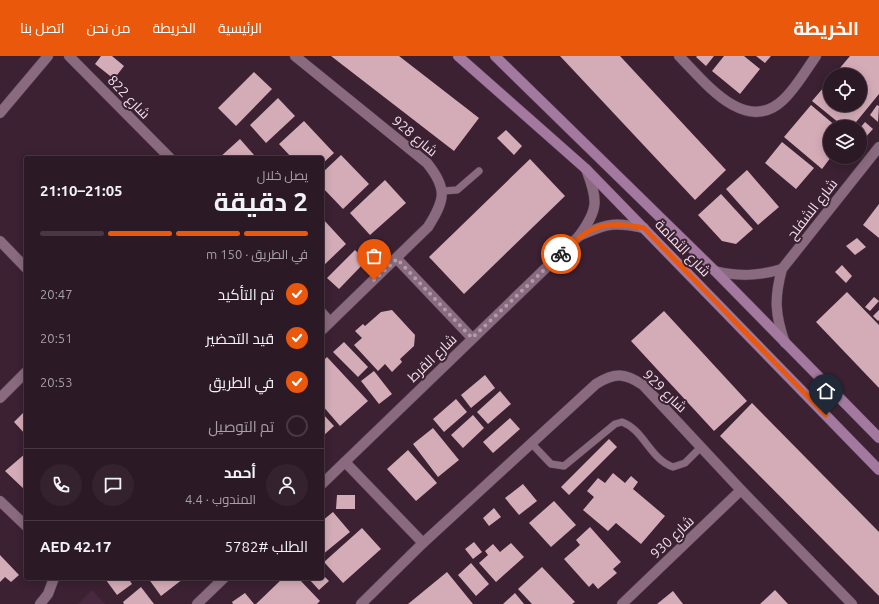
<!DOCTYPE html>
<html lang="ar">
<meta charset="utf-8">
<style>
body{margin:0;font-family:Ubuntu,Cairo,sans-serif;background:#34222e;color:#f1f3f6;direction:rtl;height:100vh;display:flex;flex-direction:column;font-size:15px;white-space:nowrap}
*{box-sizing:border-box;margin:0}
p{font-size:13px;color:#a6a0a7}
.icon{flex:none;width:22px;height:22px;fill:none;stroke:currentColor;stroke-width:2;stroke-linecap:round;stroke-linejoin:round}
.map{position:relative;flex:1;overflow:hidden;direction:ltr}
.details{position:absolute;left:24px;top:100px;width:300px;height:424px;display:flex;flex-direction:column;background:#2c1926;border-radius:4px;box-shadow:0 2px 10px #0003,0 0 0 1px #483843;direction:rtl}
.details>*{flex:none}
.controls{position:absolute;left:823px;top:12px;display:grid;gap:8px}
.controls a{display:grid;place-items:center;width:44px;height:44px;border-radius:50%;background:#2c1926;box-shadow:0 2px 10px #0003,0 0 0 1px #483843;font-size:20px}
.pin{position:absolute;display:grid;place-items:center;width:34px;height:34px;color:#fff;margin:-41px -17px;border-radius:50% 50% 50% 0;rotate:-45deg;box-shadow:0 0 4px #0007}
.pin .icon{rotate:45deg}
.courier{position:absolute;display:grid;place-items:center;width:40px;height:40px;margin:-20px;border:3px solid #ea580c;border-radius:50%;background:#fff;color:#222;box-shadow:0 1px 5px #0007}
.summary em{font-style:normal;font-weight:700}
.summary div{display:flex;flex-direction:column-reverse}
.summary{display:flex;align-items:center;justify-content:space-between;height:68px;padding:0 16px}
h1{font-size:26px;font-weight:700;line-height:30px}
.bar{display:grid;grid-template-columns:repeat(4,1fr);gap:6px 4px;align-content:center;height:48px;padding:0 16px}
.bar i{height:5px;border-radius:3px;background:#483843}
.bar .current{background:#ea580c}
.bar p{grid-column:span 4}
.line{display:flex;align-items:center;gap:10px;padding:0 16px;border-top:1px solid #483843}
.line div{flex:1}
.round{display:grid;place-items:center;flex:none;width:42px;height:42px;border-radius:21px;background:#34222e}
ol{padding:0 16px;list-style:none}
li{display:flex;align-items:center;gap:12px;height:44px}
li p{margin-inline-start:auto}
li .icon{padding:4px;border-radius:50%;background:#ea580c;color:#fff;stroke-width:4}
li:last-child{color:#a6a0a7}
li i{width:22px;height:22px;border:2px solid #483843;border-radius:50%}
header{display:flex;align-items:center;gap:24px;box-sizing:border-box;height:56px;padding:0 20px;background:#ea580c;color:#fff}
header strong{font-size:19px}
nav{display:flex;gap:22px;margin-inline-start:auto;font-size:14px}
.map>svg:first-child{display:block}
.built{fill:#48283e}
.building{fill:#d4acb7}
.lines{fill:none;stroke-linecap:round;stroke-linejoin:round}
.lane-casing{stroke:#574050;stroke-width:8}
.street-casing{stroke:#574050;stroke-width:11}
.secondary-casing{stroke:#574050;stroke-width:11}
.lane{stroke:#896a7e;stroke-width:7}
.street{stroke:#896a7e;stroke-width:10}
.secondary{stroke:#a3799f;stroke-width:10}
.done{stroke:#b19ca9;stroke-width:4;stroke-dasharray:0 7.2}
.route{stroke:#ea580c;stroke-width:5}
.labels{text-anchor:middle;stroke-width:4;stroke-linejoin:round;paint-order:stroke}
.street-label{font-size:14px;fill:#f0dee9;stroke:#3b2132}
</style>
<header>
<strong>الخريطة</strong>
<nav><a>الرئيسية</a><a>الخريطة</a><a>من نحن</a><a>اتصل بنا</a></nav>
</header>
<div class="map">
<svg width="879" height="548" viewBox="0 0 879 548">
<rect width="100%" height="100%" fill="#3b2132"/>
<!-- built -->
<polygon class="built" points="92,534 105,548 78,548"/>
<!-- building -->
<g class="building">
<polygon points="101,0 112,0 124,10 114,23 95,8"/>
<polygon points="331,0 399,0 479,62 454,95"/>
<polygon points="560,0 620,0 726,114 695,144"/>
<polygon points="697,0 714,0 706,10 696,1"/>
<polygon points="724,0 744,0 760,13 740,38 712,15"/>
<polygon points="756,0 771,0 765,7"/>
<polygon points="850,0 879,0 879,38 852,71 844,71 812,45 830,24 830,49 860,49 860,19 834,19"/>
<polygon points="254,16 272,33 236,70 218,52"/>
<polygon points="278,42 295,60 266,87 250,69"/>
<polygon points="811,49 837,71 830,71 830,101 831,101 822,113 784,81"/>
<polygon points="877,49 879,50 878,66 870,59"/>
<polygon points="304,65 334,97 322,108 322,102 292,102 279,88"/>
<polygon points="865,66 873,73 863,84 860,81 860,72"/>
<polygon points="506,74 522,90 514,99 497,82"/>
<polygon points="240,83 254,99 251,102 219,102"/>
<polygon points="782,86 814,112 796,133 765,107"/>
<polygon points="341,99 369,128 343,153 322,131 322,117"/>
<polygon points="530,103 565,140 464,238 429,201"/>
<polygon points="747,114 779,151 758,169 726,133"/>
<polygon points="385,124 406,147 370,179 350,157"/>
<polygon points="721,138 753,173 736,188 722,185 698,159"/>
<polygon points="879,148 879,182 863,169"/>
<polygon points="322,162 346,188 322,211"/>
<polygon points="857,182 866,191 855,199 846,190"/>
<polygon points="355,194 366,205 339,233 327,222"/>
<polygon points="842,209 852,220 846,227 835,216"/>
<polygon points="847,236 879,269 879,332 816,266"/>
<polygon points="874,241 879,245 870,255 865,251"/>
<polygon points="392,254 415,279 414,290 400,303 402,306 392,316 385,308 378,315 354,289 362,282 355,275 363,268 365,270 381,256"/>
<polygon points="879,254 879,264 878,265 873,260"/>
<polygon points="664,255 747,345 714,375 631,285"/>
<polygon points="344,286 368,311 358,321 333,296"/>
<polygon points="327,301 368,345 340,370 322,349 322,306"/>
<polygon points="374,315 392,338 379,348 361,325"/>
<polygon points="485,319 495,332 471,352 461,339"/>
<polygon points="500,335 511,348 488,368 477,356"/>
<polygon points="456,343 467,356 444,376 433,363"/>
<polygon points="752,347 879,476 879,540 720,380"/>
<polygon points="26,354 26,379 14,366"/>
<polygon points="322,357 334,370 322,381"/>
<polygon points="473,359 484,372 463,392 451,379"/>
<polygon points="510,362 520,373 493,397 483,386"/>
<polygon points="433,372 459,404 438,421 413,388"/>
<polygon points="609,383 617,391 569,439 561,431"/>
<polygon points="408,394 437,427 416,445 387,413"/>
<polygon points="26,397 26,435 5,415"/>
<polygon points="613,417 625,427 631,420 638,426 633,433 665,460 641,488 616,467 608,475 583,454 594,441 587,435 598,422 605,427"/>
<polygon points="523,428 537,445 519,459 505,442"/>
<polygon points="337,439 355,439 355,453 336,453"/>
<polygon points="554,445 576,469 551,491 529,467"/>
<polygon points="494,452 501,461 489,470 483,462"/>
<polygon points="333,456 350,476 322,499 322,465"/>
<polygon points="590,471 621,506 613,513 617,517 598,533 593,527 589,531 564,503 580,489 576,484"/>
<polygon points="362,472 381,493 343,527 324,506"/>
<polygon points="474,486 482,496 473,503 465,493"/>
<polygon points="511,487 524,501 496,526 479,507 488,499 485,495 493,488 500,496"/>
<polygon points="0,499 19,519 11,526 5,521 0,526"/>
<polygon points="471,507 489,528 476,540 458,519"/>
<polygon points="542,511 575,546 572,548 532,548 518,533"/>
<polygon points="447,516 473,548 408,548"/>
<polygon points="322,518 329,525 319,534 308,522 322,522"/>
<polygon points="108,522 128,522 132,528 117,539 106,524"/>
<polygon points="148,522 183,522 183,523 161,540"/>
<polygon points="283,522 298,522 320,545 317,548 256,548"/>
<polygon points="141,531 154,548 124,548 123,546"/>
<polygon points="775,534 788,548 760,548"/>
<polygon points="673,535 683,548 657,548"/>
<polygon points="245,537 254,548 233,548 232,546"/>
<polygon points="515,537 524,548 503,548"/>
</g>
<g class="lines">
<!-- lane casing -->
<g class="lane-casing">
<g id="lane">
<polyline points="443,135 457,134 479,115"/>
<path d="M 531,387 L 551,408 L 564,410 L 615,368 L 622,366 C 644,374 650,403 673,411 L 685,407 L 701,391"/>
</g>
</g>
<!-- street casing -->
<g class="street-casing">
<g id="street">
<polyline points="69,0 170,102"/>
<path d="M 295,0 L 427,107 C 448,133 445,144 428,171 L 322,274"/>
<path d="M 679,0 C 704,25 745,80 783,44 C 796,32 806,14 816,0"/>
<polyline points="0,57 48,0"/>
<path d="M 579,180 C 608,167 614,166 644,172"/>
<polyline points="0,185 26,212"/>
<polyline points="397,203 472,282"/>
<path d="M 715,215 C 739,221 759,220 782,213"/>
<polyline points="322,257 330,266"/>
<path d="M 785,287 C 775,259 774,242 782,213 L 879,91"/>
<polyline points="0,342 26,316"/>
<polyline points="345,406 423,487"/>
<path d="M 322,428 L 579,180 C 599,153 598,144 586,113"/>
<polyline points="0,445 26,470"/>
<polyline points="40,548 48,538 54,522"/>
<polyline points="197,548 224,522"/>
<path d="M 361,548 L 423,487 L 596,328 C 615,316 625,317 643,329 L 741,434 L 852,548"/>
<polyline points="622,548 741,434"/>
</g>
</g>
<!-- secondary casing -->
<g class="secondary-casing">
<g id="secondary">
<polyline points="458,0 586,113 879,414"/>
<polyline points="495,0 715,215 879,382"/>
</g>
</g>
<!-- lane -->
<use href="#lane" class="lane"/>
<!-- street -->
<use href="#street" class="street"/>
<!-- secondary -->
<use href="#secondary" class="secondary"/>
</g>
<g class="lines">
<!-- done -->
<polyline class="done" points="374,224 397,203 472,282 561,198"/>
<!-- route -->
<path class="route" d="M 561,198 C 591,169 603,164 644,172 L 826,359"/>
</g>
<g class="labels">
<!-- street labels -->
<g class="street-label">
<text transform="translate(129 41) rotate(46)" y="5">شارع 822</text>
<text transform="translate(415 80) rotate(40)" y="5">شارع 928</text>
<text transform="translate(812 153) rotate(-52)" y="5">شارع الشفلح</text>
<text transform="translate(683 192) rotate(46)" y="5">شارع الثمامة</text>
<text transform="translate(432 302) rotate(-44)" y="5">شارع القرط</text>
<text transform="translate(665 335) rotate(44)" y="5">شارع 929</text>
<text transform="translate(672 481) rotate(-44)" y="5">شارع 930</text>
</g>
</g>
</svg>
<div class="controls">
<a><svg class="icon" aria-label="locate" viewBox="0 0 24 24"><circle cx="12" cy="12" r="6"/><path d="M12 2v4M12 18v4M2 12h4M18 12h4"/></svg></a>
<a><svg class="icon" aria-label="layers" viewBox="0 0 24 24"><path d="M12 4l9 5-9 5-9-5zM3 14l9 5 9-5"/></svg></a>
</div>
<div class="pin" style="left:374px;top:224px;background:#ea580c"><svg class="icon" aria-label="bag" viewBox="0 0 24 24"><path d="M5 8h14l-1 12H6zM9 8a3 3 0 0 1 6 0"/></svg></div>
<div class="pin" style="left:826px;top:359px;background:#1f2937"><svg class="icon" aria-label="home" viewBox="0 0 24 24"><path d="M3 11l9-7 9 7M6 9v11h12V9"/></svg></div>
<div class="courier" style="left:561px;top:198px"><svg class="icon" aria-label="bike" viewBox="0 0 24 24"><circle cx="6" cy="16" r="4"/><circle cx="18" cy="16" r="4"/><path d="M6 16l4-8h5l3 8M10 8l3 8H6M13 5h3"/></svg></div>
<section class="details">
<div class="summary"><div><h1>2 دقيقة</h1><p>يصل خلال</p></div><em>21:05–21:10</em></div>
<div class="bar"><i class="current"></i><i class="current"></i><i class="current"></i><i></i><p>في الطريق · 150 m</p></div>
<ol>
<li><svg class="icon" aria-label="check" viewBox="0 0 24 24"><path d="M5 12l5 5 9-10"/></svg>تم التأكيد<p>20:47</p></li>
<li><svg class="icon" aria-label="check" viewBox="0 0 24 24"><path d="M5 12l5 5 9-10"/></svg>قيد التحضير<p>20:51</p></li>
<li><svg class="icon" aria-label="check" viewBox="0 0 24 24"><path d="M5 12l5 5 9-10"/></svg>في الطريق<p>20:53</p></li>
<li><i></i>تم التوصيل</li>
</ol>
<div class="line" style="height:72px"><a class="round"><svg class="icon" aria-label="person" viewBox="0 0 24 24"><circle cx="12" cy="8" r="4"/><path d="M4 21q1-7 8-7t8 7"/></svg></a><div><b>أحمد</b><p>المندوب · 4.4</p></div><a class="round"><svg class="icon" aria-label="chat" viewBox="0 0 24 24"><path d="M4 5h16v11H9l-5 4z"/></svg></a><a class="round"><svg class="icon" aria-label="phone" viewBox="0 0 24 24"><path d="M5 4h4l2 5-3 2q2 4 5 5l2-3 5 2v4C11 20 4 13 5 4z"/></svg></a></div>
<div class="line" style="height:52px"><div>الطلب #5782</div><b>AED 42.17</b></div>
</section>
</div>
